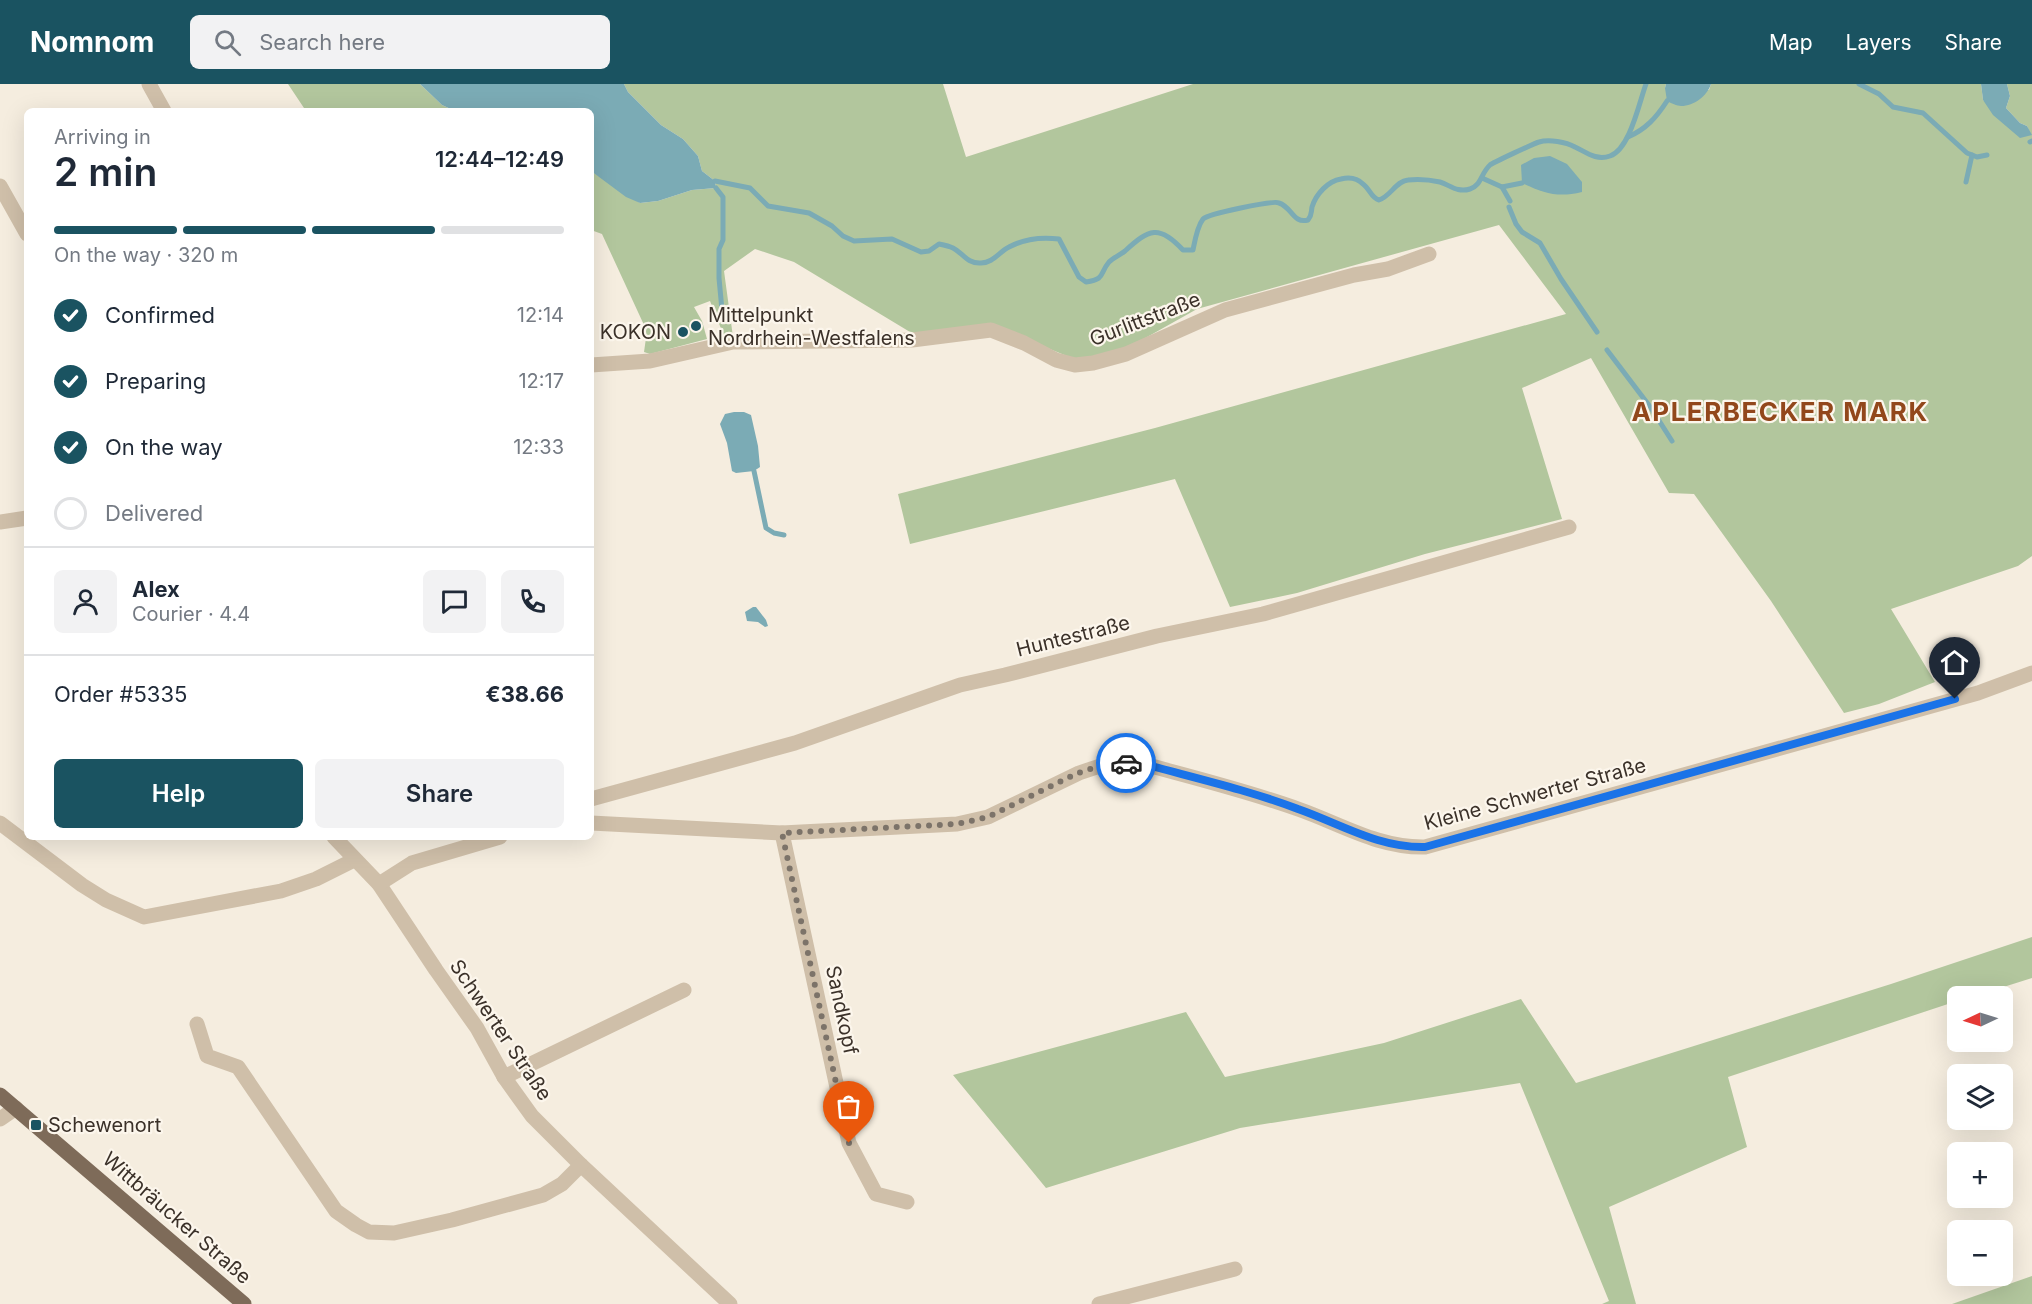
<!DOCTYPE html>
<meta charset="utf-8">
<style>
body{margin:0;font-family:Inter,sans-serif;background:#f2f2f3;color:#1f2937;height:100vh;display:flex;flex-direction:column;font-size:22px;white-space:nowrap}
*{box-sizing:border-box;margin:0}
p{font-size:20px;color:#747a83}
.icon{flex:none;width:33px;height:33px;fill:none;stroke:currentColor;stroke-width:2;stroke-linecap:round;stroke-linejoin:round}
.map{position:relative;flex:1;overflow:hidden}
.sheet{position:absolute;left:24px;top:24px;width:570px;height:732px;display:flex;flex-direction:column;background:#fff;border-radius:9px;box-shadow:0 6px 24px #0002}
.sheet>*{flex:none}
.needle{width:39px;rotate:266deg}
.controls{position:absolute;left:1947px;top:902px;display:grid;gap:12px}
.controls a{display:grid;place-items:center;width:66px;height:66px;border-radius:9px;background:#fff;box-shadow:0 6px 24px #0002;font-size:30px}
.pin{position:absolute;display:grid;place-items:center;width:51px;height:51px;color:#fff;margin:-62px -26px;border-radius:50% 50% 50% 0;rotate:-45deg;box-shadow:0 0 6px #0007}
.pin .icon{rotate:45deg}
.courier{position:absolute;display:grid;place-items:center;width:60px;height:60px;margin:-30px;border:4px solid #1a73e8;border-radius:50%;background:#fff;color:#222;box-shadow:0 2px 8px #0007}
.summary em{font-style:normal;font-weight:600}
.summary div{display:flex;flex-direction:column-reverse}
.summary{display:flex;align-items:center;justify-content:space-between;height:102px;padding:0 30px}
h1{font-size:39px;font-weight:600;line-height:45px}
.bar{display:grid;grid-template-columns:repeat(4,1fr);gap:9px 6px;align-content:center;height:72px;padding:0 30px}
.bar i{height:8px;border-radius:4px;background:#e0e1e3}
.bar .active{background:#1a5361}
.bar p{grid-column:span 4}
.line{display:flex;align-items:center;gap:15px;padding:0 30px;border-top:2px solid #e0e1e3}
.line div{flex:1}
.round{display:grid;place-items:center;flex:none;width:63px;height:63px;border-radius:9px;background:#f2f2f3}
ol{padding:0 30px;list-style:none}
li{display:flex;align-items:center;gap:18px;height:66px}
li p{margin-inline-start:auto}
li .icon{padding:6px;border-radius:50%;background:#1a5361;color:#fff;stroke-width:4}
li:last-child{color:#747a83}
li i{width:33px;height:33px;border:3px solid #e0e1e3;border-radius:50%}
.button{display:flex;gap:12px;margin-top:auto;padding:12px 30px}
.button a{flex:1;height:69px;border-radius:9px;background:#1a5361;color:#fff;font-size:24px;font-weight:600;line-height:69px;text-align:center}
.button a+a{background:#f2f2f3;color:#1f2937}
header{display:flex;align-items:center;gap:36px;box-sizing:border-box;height:84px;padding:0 30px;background:#1a5361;color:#fff}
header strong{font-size:28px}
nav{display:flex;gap:33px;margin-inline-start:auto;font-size:21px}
.search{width:420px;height:54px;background:#f2f2f3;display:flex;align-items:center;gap:15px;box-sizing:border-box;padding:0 21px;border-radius:9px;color:#747a83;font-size:22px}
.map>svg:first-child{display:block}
.green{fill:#b2c69d}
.water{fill:#7babb5}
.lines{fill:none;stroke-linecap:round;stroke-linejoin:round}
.stream{stroke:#7babb5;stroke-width:5}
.minor{stroke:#cfbfa9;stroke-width:15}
.major{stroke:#7e6b59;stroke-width:15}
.done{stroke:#7c7369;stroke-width:6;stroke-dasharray:0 10.8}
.route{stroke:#1a73e8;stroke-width:8}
.poi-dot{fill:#1a5361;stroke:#fcf6ec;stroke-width:2}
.labels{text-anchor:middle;stroke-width:4.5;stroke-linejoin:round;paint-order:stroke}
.poi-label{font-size:20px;fill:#3b3129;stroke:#fcf6ec;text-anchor:start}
.street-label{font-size:20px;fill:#3b3129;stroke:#fcf6ec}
.district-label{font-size:26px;font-weight:bold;letter-spacing:1.5px;fill:#92471b;stroke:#fcf6ec}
</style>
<header>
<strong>Nomnom</strong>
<div class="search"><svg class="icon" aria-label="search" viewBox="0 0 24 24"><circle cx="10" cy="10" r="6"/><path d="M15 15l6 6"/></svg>Search here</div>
<nav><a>Map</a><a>Layers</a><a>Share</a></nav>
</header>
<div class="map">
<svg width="2032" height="1220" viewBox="0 0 2032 1220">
<rect width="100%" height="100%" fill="#f5eddf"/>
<!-- green -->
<g class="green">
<polygon points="288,0 420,0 442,21 455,27 306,27"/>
<polygon points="624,0 943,0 966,73 1193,0 1666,0 1665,4 1709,6 1711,0 1981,0 1983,16 2031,51 2027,42 2020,39 2006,24 2010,12 2007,0 2032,0 2032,472 2018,482 1891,525 1935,598 1879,620 1844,629 1771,517 1694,410 1669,409 1591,274 1522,304 1562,435 1425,470 1297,509 1230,523 1175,395 910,460 898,410 1155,344 1566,230 1499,141 1197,225 1124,266 1094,274 1074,275 992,241 915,251 794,178 755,165 724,187 733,253 724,252 710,217 694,223 702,237 707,255 650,270 644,268 646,254 644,241 602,150 591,146 591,87 640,119 658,117 692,106 716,104 715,97 702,87 698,72 683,55 661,41 628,8"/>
<polygon points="2032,853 2032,894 1975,912 1958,912 1957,917 1728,993 1747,1063 1609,1123 1636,1220 1602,1220 1609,1217 1520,999 1240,1044 1046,1104 953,991 1186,928 1225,993 1384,959 1521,915 1576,999 1891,900"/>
<polygon points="2032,1192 2032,1220 1952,1220"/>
</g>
<!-- water -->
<g class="water">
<polygon points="420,0 624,0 628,8 661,41 683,55 698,72 702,87 715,97 716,104 692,106 658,117 640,119 626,113 591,87 591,27 455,27 442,21"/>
<path d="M 1666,0 L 1711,0 C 1707,12 1694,22 1681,22 C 1677,22 1671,19 1667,17 L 1665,4 Z"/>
<polygon points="1981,0 2007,0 2010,12 2006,24 2020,39 2027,42 2032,51 2020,54 1993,31 1983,16"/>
<path d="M 1550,72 L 1567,80 L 1582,98 L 1582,108 C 1557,114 1544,109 1522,99 L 1521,81 L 1534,74 Z"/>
<polygon points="734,328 744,328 751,331 758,362 760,383 754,387 736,389 732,387 727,359 720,340 725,330"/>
<polygon points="753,523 756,523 766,536 768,542 765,543 758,538 747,537 745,528"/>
</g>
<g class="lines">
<!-- stream -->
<g class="stream">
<polyline points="1859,0 1879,10 1893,23 1923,29 1967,69 1977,73 1987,71"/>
<path d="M 1628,53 C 1646,45 1656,34 1667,17"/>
<polyline points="2030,58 2032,57"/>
<polyline points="1482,94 1502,103 1522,99"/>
<path d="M 715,97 L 750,104 L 768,122 L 809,129 L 832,142 L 843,152 L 854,157 L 892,155 L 921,168 L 929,167 L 939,160 C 944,161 949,162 953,164 C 963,169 967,180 981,179 C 993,179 999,168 1009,163 C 1024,155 1043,153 1059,155 L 1079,193 L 1086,198 C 1106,195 1099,190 1109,178 C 1113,174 1120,171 1125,167 C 1149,145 1159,140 1183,166 L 1193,166 C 1195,156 1197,143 1203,135 C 1208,130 1273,116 1279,119 C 1292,123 1293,140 1308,136 C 1312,131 1311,129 1312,123 C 1316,110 1328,97 1341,95 C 1349,93 1357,94 1363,100 C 1370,105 1371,114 1379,116 C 1391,112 1396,97 1408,96 C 1417,95 1431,96 1440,98 C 1450,101 1457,109 1470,105 C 1481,102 1481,89 1490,81 C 1492,79 1535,59 1539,58 C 1549,55 1566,58 1575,63 C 1586,68 1596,77 1610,72 C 1630,65 1639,19 1646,0"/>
<polyline points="1966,98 1972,71"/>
<polyline points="1502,103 1510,117"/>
<polyline points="716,104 723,113 723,156 719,165 719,194 723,237"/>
<polyline points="1509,123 1516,140 1522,148 1540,159 1561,195 1597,248"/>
<polyline points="1607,266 1651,324 1672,357"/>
<polyline points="754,387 766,444 774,449 784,451"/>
</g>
<!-- minor -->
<g class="minor">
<polyline points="149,0 164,27"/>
<polyline points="0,102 27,150"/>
<polyline points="591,281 650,277 733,258 912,256 991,246 1024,259 1056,276 1075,281 1093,279 1126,270 1225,226 1354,191 1388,185 1429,170"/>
<polyline points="0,438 27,434"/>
<polyline points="591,715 795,659 960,601 1005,591 1157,552 1263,530 1569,443"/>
<polyline points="0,739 82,801 106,816 144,833 281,807 316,795 354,776"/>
<path d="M 591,739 L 782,749 L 957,740 L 988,733 L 1079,689 L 1100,682 L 1122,679 L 1144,680 C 1195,694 1248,707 1298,725 C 1341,740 1378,764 1425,763 L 1978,609 L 2032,589"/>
<polyline points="782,749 849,1059 876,1110 907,1118"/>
<polyline points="334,753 379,800 436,886 477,944 504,993 532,1032 581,1081 730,1220"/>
<polyline points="379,800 412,779 500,753"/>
<polyline points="197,940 207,972 238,983 336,1127 356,1141 369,1148 394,1149 452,1136 543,1111 562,1100 581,1081"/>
<polyline points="504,993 684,906"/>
<polyline points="0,1035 16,1024"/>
<polyline points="1099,1220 1235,1185"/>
</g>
<!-- major -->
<polyline class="major" points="0,1011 244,1220"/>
</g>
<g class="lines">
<!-- done -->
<polyline class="done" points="849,1059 782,749 957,740 988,733 1078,689 1100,682 1126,679"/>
<!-- route -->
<path class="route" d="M 1126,679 L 1144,680 C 1195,694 1248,706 1298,725 C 1341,740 1378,764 1425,763 L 1955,615"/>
</g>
<!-- markers -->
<g class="poi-dot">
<circle cx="696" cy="242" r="6"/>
<circle cx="683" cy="248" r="6"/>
<rect x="30" y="1035" width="12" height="12" rx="3"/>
</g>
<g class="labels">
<!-- poi labels -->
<g class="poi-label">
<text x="708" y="238">Mittelpunkt<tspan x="708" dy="23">Nordrhein-Westfalens</tspan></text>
<text x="671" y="255" text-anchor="end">KOKON</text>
<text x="48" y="1048">Schewenort</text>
</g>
<!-- street labels -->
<g class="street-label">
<text transform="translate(1145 235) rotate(-21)" y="7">Gurlittstraße</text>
<text transform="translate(1073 552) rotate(-14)" y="7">Huntestraße</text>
<text transform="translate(1535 710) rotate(-15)" y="7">Kleine Schwerter Straße</text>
<text transform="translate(842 926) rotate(78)" y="7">Sandkopf</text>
<text transform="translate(501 946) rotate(56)" y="7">Schwerter Straße</text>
<text transform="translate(177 1134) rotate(41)" y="7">Wittbräucker Straße</text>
</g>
<!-- district labels -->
<g class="district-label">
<text x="1780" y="337">APLERBECKER MARK</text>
</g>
</g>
</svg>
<div class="controls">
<a><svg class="needle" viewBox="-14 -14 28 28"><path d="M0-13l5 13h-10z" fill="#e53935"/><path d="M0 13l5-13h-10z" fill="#747a83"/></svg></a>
<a><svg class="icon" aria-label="layers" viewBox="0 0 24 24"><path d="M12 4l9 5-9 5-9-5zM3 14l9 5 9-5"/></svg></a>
<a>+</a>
<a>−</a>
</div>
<div class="pin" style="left:849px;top:1059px;background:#ea580c"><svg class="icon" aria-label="bag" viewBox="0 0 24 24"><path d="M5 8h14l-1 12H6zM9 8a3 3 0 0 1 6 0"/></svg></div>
<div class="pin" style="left:1955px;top:615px;background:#1f2937"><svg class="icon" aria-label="home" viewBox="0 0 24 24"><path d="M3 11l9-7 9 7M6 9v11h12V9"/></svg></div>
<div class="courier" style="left:1126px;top:679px"><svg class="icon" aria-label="car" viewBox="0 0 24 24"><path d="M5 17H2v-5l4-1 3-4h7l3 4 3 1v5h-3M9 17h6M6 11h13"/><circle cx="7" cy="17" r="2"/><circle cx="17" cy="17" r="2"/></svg></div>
<section class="sheet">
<div class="summary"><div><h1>2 min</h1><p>Arriving in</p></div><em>12:44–12:49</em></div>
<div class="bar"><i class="active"></i><i class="active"></i><i class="active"></i><i></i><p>On the way · 320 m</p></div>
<ol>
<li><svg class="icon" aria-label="check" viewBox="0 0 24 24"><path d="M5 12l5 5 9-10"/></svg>Confirmed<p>12:14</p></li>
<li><svg class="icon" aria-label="check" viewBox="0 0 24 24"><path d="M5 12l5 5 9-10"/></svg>Preparing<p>12:17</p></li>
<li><svg class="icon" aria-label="check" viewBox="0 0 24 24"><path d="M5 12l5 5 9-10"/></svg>On the way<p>12:33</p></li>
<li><i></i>Delivered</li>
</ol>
<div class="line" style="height:108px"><a class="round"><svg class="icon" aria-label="person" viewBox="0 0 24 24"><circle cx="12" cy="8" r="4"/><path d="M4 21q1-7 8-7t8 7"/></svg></a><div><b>Alex</b><p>Courier · 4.4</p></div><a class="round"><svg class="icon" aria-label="chat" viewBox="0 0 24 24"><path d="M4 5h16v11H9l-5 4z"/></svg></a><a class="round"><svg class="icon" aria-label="phone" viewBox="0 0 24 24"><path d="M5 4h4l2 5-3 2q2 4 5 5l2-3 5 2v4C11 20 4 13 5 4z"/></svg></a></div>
<div class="line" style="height:78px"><div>Order #5335</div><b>€38.66</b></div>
<div class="button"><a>Help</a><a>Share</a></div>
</section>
</div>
